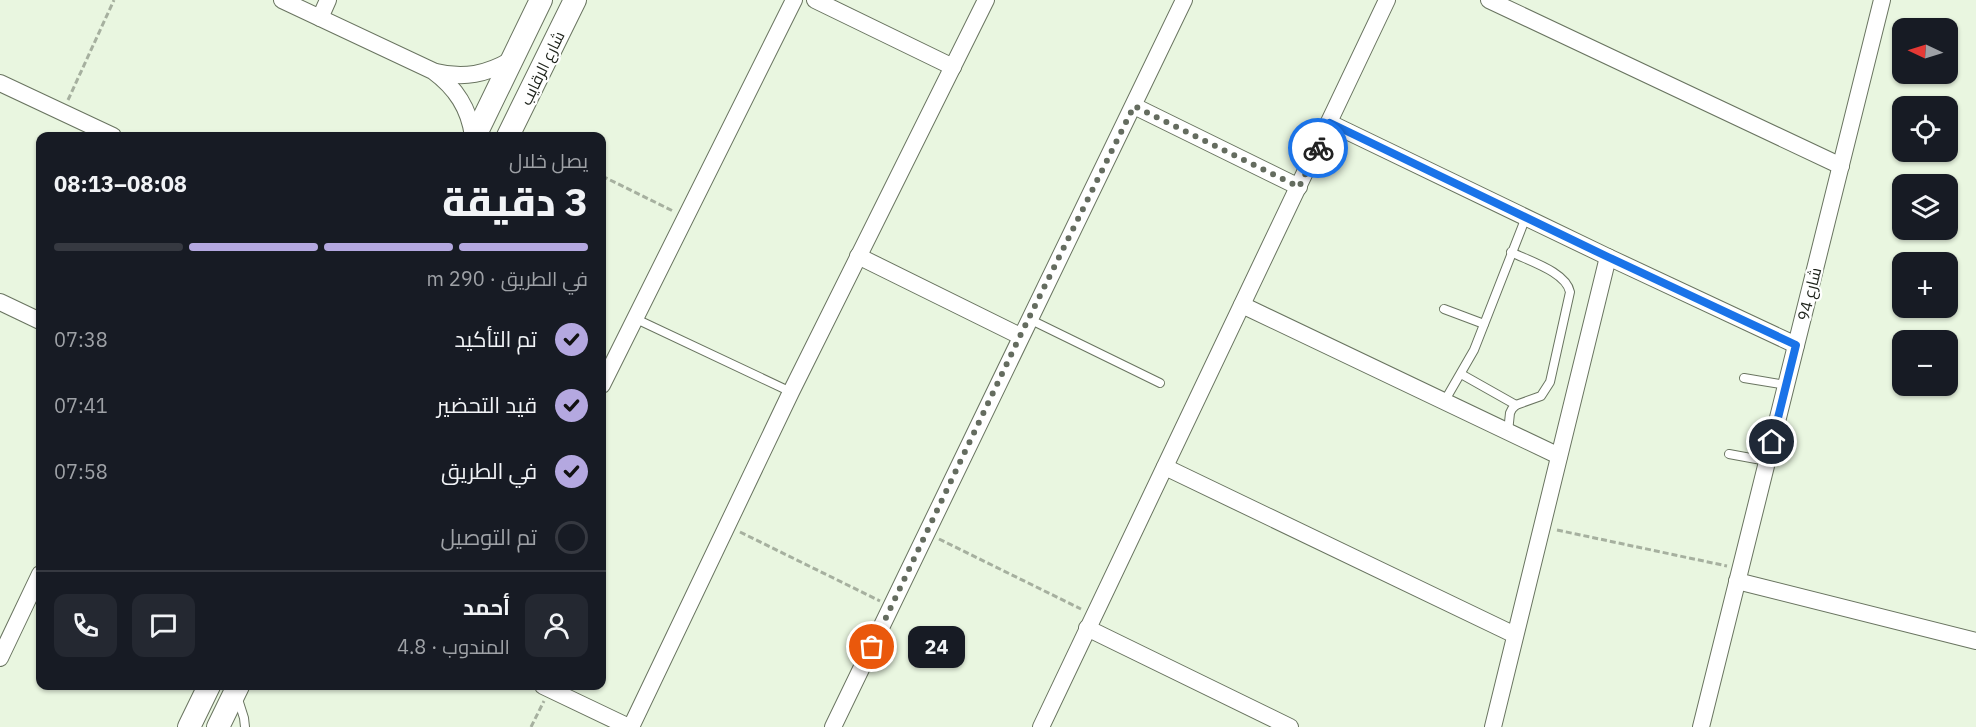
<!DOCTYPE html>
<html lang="ar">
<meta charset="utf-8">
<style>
body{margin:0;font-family:"IBM Plex Sans",Cairo,sans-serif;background:#242831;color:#f1f3f6;direction:rtl;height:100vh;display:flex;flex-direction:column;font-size:22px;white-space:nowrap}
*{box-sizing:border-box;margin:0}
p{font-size:20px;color:#9ea1a6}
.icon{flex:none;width:33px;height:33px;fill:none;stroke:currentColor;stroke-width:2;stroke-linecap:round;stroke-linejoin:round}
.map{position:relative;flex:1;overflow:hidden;direction:ltr}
.details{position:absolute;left:36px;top:132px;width:570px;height:558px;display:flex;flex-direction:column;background:#171b24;border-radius:12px;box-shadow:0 2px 4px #0004;direction:rtl}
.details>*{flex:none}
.needle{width:39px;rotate:274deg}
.tools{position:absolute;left:1892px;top:18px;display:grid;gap:12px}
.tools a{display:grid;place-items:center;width:66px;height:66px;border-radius:12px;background:#171b24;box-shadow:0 2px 4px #0004;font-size:30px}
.pin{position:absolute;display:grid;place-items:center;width:51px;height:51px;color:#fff;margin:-26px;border:3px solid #fff;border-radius:50%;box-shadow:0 2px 6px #0007}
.courier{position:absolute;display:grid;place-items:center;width:60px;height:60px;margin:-30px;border:4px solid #1a73e8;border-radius:50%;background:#fff;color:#222;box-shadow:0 2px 8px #0007}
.bubble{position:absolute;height:42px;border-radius:12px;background:#171b24;box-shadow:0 2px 4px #0004;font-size:20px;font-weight:800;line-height:42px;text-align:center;direction:rtl}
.headline em{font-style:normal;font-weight:800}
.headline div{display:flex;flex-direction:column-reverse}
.headline{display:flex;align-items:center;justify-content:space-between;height:102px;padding:0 18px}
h1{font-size:39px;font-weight:800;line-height:45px}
.bar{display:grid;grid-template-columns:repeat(4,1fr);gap:9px 6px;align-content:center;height:72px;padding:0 18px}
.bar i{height:8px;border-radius:4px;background:#363941}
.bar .active{background:#b4a8e0}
.bar p{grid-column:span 4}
.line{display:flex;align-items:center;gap:15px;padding:0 18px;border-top:2px solid #363941}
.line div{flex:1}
.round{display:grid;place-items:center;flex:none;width:63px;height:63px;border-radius:12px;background:#242831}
ol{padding:0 18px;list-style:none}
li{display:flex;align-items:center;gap:18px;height:66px}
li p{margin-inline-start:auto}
li .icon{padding:6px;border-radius:50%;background:#b4a8e0;color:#111;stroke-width:4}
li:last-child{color:#9ea1a6}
li i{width:33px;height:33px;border:3px solid #363941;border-radius:50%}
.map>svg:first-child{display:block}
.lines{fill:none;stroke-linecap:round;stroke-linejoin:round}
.lane-casing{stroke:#697460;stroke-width:10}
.street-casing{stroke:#697460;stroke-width:18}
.secondary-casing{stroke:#697460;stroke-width:24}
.path{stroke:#a6b09f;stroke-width:3;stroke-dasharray:6 3;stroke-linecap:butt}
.lane{stroke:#fff;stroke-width:8}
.street{stroke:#fff;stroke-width:16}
.secondary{stroke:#fff;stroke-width:22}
.done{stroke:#646c5f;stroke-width:6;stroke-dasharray:0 10.8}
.route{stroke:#1a73e8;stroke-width:8}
.labels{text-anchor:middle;stroke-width:4.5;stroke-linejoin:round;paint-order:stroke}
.street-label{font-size:16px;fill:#1d221a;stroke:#fff}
</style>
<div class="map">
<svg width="1976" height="727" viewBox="0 0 1976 727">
<rect width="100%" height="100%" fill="#e9f6e0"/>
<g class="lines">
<!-- lane casing -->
<g class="lane-casing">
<g id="lane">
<polyline points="1444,309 1484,324"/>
<polyline points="634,318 791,392"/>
<polyline points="1029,319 1160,383"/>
<polyline points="1461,374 1516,405"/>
<polyline points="1744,378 1786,385"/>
<polyline points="1444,402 1474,350 1526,217"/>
<path d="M 1508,432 L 1510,413 L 1512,409 L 1516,405 L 1541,396 L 1550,382 L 1570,292 C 1566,272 1529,261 1511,252"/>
<polyline points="1729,454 1767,461"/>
<polyline points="237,696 244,718 245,727"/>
</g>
</g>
<!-- street casing -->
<g class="street-casing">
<g id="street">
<path d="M 282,0 L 433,71 C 456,88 469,108 473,136"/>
<polyline points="815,0 953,67"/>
<polyline points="1489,0 1841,166"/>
<polyline points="320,18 328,0"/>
<path d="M 436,72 C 464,79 487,74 511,60"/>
<polyline points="0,83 113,136"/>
<polyline points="1134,106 1299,187"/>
<polyline points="1330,123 1608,257 1796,345"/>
<polyline points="858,256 1020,336"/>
<polyline points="0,302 40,321"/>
<polyline points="1242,305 1559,456"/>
<polyline points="602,385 794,0"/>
<polyline points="1165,467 1515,635"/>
<polyline points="1737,581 1976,641"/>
<polyline points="1087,628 1290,727"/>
<polyline points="0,658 40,574"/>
<polyline points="543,686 629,727"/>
<polyline points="631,727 791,392 986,0"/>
<polyline points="833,727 1184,0"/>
<polyline points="1041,727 1387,0"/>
<polyline points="1493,727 1608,257"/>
<polyline points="1701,727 1882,0"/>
</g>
</g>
<!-- secondary casing -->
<g class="secondary-casing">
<g id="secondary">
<polyline points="475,136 541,0"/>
<polyline points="508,136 575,0"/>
<polyline points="189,727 209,686"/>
<polyline points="218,727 238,686"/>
</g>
</g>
<!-- path -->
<g class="path">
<polyline points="68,100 114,0"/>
<polyline points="602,176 673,211"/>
<polyline points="1557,530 1727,566"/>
<polyline points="740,532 880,601"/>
<polyline points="939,539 1081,609"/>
<polyline points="531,727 544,701"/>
</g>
<!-- lane -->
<use href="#lane" class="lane"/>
<!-- street -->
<use href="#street" class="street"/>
<!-- secondary -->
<use href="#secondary" class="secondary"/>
</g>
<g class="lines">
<!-- done -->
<polyline class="done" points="872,647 1020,336 1134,106 1299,187 1318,148"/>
<!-- route -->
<polyline class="route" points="1318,148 1330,123 1608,257 1796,345 1772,442"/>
</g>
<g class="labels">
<!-- street labels -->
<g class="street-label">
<text transform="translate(542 68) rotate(-64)" y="6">شارع الرقايب</text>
<text transform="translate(1809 294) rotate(-76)" y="6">شارع 94</text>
</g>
</g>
</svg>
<div class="tools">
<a><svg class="needle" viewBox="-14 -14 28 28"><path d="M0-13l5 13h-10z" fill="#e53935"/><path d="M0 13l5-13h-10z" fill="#9ea1a6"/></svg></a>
<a><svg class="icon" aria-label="locate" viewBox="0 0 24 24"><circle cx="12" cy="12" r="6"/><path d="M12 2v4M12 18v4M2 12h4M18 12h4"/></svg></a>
<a><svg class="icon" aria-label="layers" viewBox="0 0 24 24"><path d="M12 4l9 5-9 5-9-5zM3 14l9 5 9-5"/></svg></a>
<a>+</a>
<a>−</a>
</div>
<div class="pin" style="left:872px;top:647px;background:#ea580c"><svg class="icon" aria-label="bag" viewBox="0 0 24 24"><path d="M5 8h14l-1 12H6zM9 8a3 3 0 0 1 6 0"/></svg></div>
<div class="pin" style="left:1772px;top:442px;background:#1f2937"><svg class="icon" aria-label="home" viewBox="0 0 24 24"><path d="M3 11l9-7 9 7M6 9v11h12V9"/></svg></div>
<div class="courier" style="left:1318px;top:148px"><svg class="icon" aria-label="bike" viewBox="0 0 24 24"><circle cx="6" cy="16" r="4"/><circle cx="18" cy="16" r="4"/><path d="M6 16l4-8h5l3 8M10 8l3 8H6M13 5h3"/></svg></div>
<div class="bubble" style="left:908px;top:626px;width:57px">24</div>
<section class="details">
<div class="headline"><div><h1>3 دقيقة</h1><p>يصل خلال</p></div><em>08:08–08:13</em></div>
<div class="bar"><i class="active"></i><i class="active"></i><i class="active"></i><i></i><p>في الطريق · 290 m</p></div>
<ol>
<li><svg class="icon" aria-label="check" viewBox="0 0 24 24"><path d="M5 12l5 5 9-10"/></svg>تم التأكيد<p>07:38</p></li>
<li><svg class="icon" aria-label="check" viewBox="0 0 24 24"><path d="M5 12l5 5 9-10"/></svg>قيد التحضير<p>07:41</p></li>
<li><svg class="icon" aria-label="check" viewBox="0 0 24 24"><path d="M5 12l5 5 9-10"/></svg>في الطريق<p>07:58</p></li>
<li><i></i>تم التوصيل</li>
</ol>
<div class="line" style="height:108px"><a class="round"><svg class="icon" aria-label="person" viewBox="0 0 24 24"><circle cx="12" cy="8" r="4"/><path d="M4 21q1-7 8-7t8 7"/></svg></a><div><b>أحمد</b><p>المندوب · 4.8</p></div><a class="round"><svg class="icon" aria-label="chat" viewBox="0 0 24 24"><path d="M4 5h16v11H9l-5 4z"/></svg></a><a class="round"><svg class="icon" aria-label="phone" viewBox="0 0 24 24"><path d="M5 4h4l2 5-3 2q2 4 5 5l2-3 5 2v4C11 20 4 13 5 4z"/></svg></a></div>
</section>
</div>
